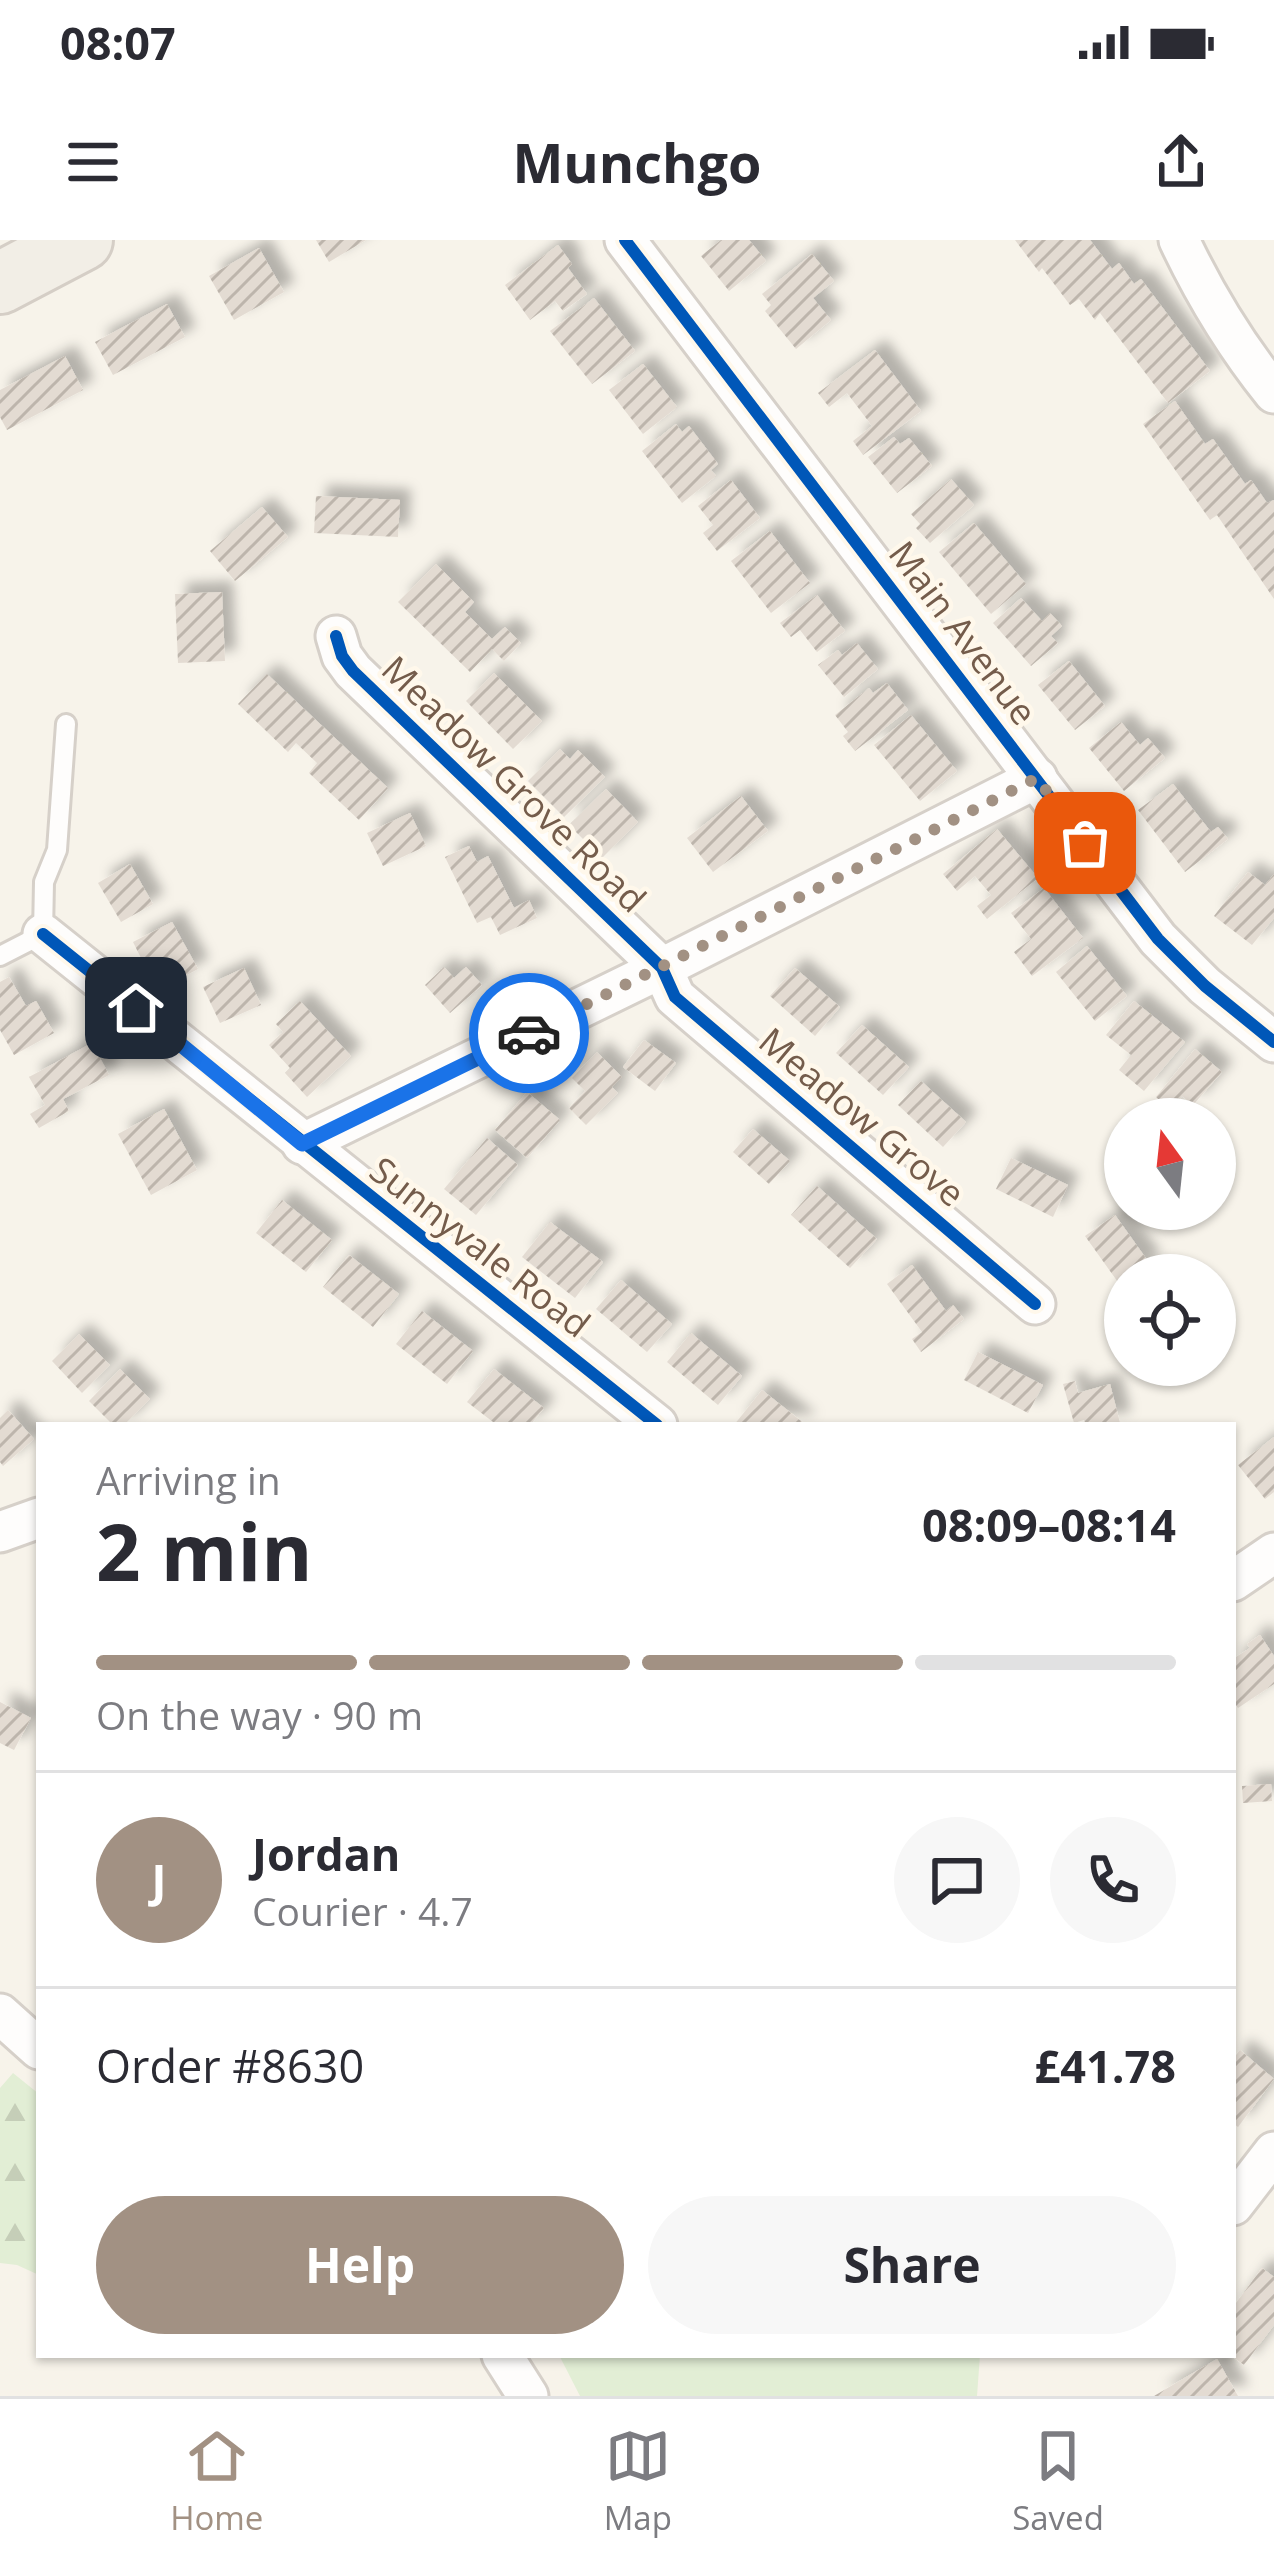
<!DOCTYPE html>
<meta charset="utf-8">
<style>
body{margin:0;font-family:"Open Sans",sans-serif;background:#f7f7f7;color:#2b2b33;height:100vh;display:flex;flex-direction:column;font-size:45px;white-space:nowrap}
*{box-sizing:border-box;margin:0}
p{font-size:39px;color:#7c7c81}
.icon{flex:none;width:66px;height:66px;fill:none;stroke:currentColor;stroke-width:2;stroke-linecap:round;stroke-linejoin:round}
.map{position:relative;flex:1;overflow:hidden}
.side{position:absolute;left:36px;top:1182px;width:1200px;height:936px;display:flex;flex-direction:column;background:#fff;border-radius:0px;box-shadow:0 3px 9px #0004}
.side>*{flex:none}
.needle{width:78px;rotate:345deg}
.controls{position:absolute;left:1104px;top:858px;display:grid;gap:24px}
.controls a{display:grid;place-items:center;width:132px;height:132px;border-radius:50%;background:#fff;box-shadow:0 3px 9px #0004;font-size:60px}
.pin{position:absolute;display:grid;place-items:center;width:102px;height:102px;color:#fff;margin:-51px;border-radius:24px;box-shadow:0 6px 18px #0006}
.courier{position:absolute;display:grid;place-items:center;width:120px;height:120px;margin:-60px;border:9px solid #1a73e8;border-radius:50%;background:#fff;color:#222;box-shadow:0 3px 15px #0007}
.headline em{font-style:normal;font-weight:700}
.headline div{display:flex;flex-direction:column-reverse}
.headline{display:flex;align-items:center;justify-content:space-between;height:204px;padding:0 60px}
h1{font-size:78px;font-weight:700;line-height:90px}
.bar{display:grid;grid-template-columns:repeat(4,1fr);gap:18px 12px;align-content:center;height:144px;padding:0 60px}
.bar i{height:15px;border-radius:9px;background:#e1e1e2}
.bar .active{background:#a29183}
.bar p{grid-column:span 4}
.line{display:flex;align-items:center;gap:30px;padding:0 60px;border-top:3px solid #e1e1e2}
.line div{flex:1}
.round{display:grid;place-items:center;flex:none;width:126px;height:126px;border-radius:63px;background:#f7f7f7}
.button{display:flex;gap:24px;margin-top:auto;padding:24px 60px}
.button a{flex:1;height:138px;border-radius:72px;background:#a29183;color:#fff;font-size:48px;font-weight:700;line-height:138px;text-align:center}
.button a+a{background:#f7f7f7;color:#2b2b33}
.status{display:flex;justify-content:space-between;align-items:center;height:84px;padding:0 60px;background:#fff;direction:ltr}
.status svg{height:33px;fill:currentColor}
header{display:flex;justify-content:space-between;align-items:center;height:156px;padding:0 60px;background:#fff;font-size:54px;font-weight:700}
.dock{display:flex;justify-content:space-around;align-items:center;height:168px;border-top:3px solid #e1e1e2;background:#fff;font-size:33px;color:#7c7c81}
.dock a{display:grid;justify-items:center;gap:6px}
.dock .active{color:#a29183}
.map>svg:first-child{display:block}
.green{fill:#e2eed5}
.forest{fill:url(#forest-firs)}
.building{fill:url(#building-hatch);filter:url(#shadow)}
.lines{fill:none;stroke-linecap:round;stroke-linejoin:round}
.service-casing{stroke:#d6d0c9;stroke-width:24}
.minor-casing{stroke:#d6d0c9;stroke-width:45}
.primary-casing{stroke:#d5cec6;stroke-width:66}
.service{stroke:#fefdfc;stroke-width:18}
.minor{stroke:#fefdfc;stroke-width:39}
.primary{stroke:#f2eee6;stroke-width:60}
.cycleway-casing{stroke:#fff8eb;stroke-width:20}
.cycleway{stroke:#0057b8;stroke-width:12}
.done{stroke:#a29183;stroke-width:12;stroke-dasharray:0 21.6}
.route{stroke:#1a73e8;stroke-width:15}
.labels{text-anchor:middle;stroke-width:9;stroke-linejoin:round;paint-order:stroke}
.street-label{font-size:36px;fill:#745c4b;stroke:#fff8eb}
</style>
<div class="status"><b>08:07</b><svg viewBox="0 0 49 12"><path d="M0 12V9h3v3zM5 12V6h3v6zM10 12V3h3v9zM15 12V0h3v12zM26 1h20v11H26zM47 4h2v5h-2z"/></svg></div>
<header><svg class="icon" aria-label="menu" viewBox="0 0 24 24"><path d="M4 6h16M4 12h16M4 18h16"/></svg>Munchgo<svg class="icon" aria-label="share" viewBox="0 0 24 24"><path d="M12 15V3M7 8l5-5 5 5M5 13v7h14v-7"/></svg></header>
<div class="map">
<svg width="1274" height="2156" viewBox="0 0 1274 2156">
<defs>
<pattern id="forest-firs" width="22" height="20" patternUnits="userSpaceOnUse" patternTransform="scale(3)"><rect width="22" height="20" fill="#e2eed5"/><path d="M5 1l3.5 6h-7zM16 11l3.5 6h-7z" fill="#c5ceb8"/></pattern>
<pattern id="building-hatch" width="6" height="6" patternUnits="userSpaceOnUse" patternTransform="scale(3)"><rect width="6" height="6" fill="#e3dbd2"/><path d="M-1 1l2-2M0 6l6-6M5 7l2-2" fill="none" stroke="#bdb5ac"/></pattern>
<filter id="shadow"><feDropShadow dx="11" dy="-11" stdDeviation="6" flood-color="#0004"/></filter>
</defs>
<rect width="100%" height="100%" fill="#f7f3ea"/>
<!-- green -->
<polygon class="green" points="559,2115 980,2115 977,2156 580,2156"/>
<!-- forest -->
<polygon class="forest" points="13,1833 39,1854 39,2035 17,2025 0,2023 0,1848"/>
<!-- building -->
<g class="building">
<polygon points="316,0 366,0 329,22"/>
<polygon points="721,0 749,0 766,21 729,51 701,16"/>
<polygon points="1015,0 1090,0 1112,29 1119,23 1134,44 1141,39 1210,131 1168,163 1100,73 1095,80 1079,59 1070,65 1042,28 1039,32"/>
<polygon points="558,5 572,24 568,28 587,54 563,71 555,61 530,80 505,45"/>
<polygon points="259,8 284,52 234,80 209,36"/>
<polygon points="812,14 834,41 813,58 831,80 796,109 765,71 771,65 762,54"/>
<polygon points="594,58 635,111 592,144 550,91"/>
<polygon points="167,64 185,97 113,135 95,102"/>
<polygon points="875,110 921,171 863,215 853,201 872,186 847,153 829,167 818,153"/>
<polygon points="65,116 83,150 7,190 0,177 0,150"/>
<polygon points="643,124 677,167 643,194 609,150"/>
<polygon points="1175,161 1205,204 1213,199 1245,244 1251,240 1267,263 1274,260 1274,359 1217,275 1210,280 1143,184"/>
<polygon points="676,184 682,192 689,186 718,224 711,230 716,236 682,263 642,211"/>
<polygon points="894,197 900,204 909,198 932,226 897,253 868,217"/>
<polygon points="951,239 974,265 930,303 916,288 920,284 911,274"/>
<polygon points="731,240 760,278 717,311 703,293 713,285 698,266"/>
<polygon points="316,256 400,260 398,297 314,293"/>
<polygon points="262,267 288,297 235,341 210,311"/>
<polygon points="974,283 1026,344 991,374 939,312"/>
<polygon points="770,291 810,343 771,373 731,321"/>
<polygon points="436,324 474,362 465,372 492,399 505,387 521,403 504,421 492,409 470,432 398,362"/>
<polygon points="222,352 225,421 178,423 175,354"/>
<polygon points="817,355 845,391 817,412 800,390 791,397 780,383"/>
<polygon points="1021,358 1042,381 1050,373 1062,386 1051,396 1058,403 1031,426 993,383"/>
<polygon points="857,403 878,429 844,457 818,425 838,410 842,415"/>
<polygon points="1069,421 1105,466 1075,490 1038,445"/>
<polygon points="494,433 542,481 513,509 466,461"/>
<polygon points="267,434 388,548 359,580 309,533 317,523 296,503 288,512 238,464"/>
<polygon points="887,443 908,470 855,511 843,496 848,492 835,475 869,448 873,453"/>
<polygon points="911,475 957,531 920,561 874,505"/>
<polygon points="1121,482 1140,505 1148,498 1165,518 1124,551 1089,508"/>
<polygon points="560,509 570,519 578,510 605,537 564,577 528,541"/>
<polygon points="1173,544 1211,592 1218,587 1228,599 1185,632 1138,570"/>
<polygon points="606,549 638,582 602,618 569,585"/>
<polygon points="741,556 768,591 713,632 687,598"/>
<polygon points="410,573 426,606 383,626 367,593"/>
<polygon points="997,589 1038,638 987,679 977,666 991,655 975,636 957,651 943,634"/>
<polygon points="469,606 477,622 488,616 514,668 529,660 537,678 500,695 491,677 477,683 445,617"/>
<polygon points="130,624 153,664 121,682 98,643"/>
<polygon points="1248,632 1265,645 1274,634 1274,678 1252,705 1214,676"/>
<polygon points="1044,648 1083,698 1032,736 1014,712 1031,699 1011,673"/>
<polygon points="172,682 198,729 171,743 158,718 144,724 133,702"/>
<polygon points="1087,706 1127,756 1095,781 1056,732"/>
<polygon points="444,727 454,738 466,727 482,745 450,773 425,745"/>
<polygon points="244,728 261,765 220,783 203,747"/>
<polygon points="795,728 840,767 815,796 770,756"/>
<polygon points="9,737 26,766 36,761 54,793 14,815 0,790 0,742"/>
<polygon points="300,761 351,816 307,857 285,833 290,828 269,805 283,792 276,784"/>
<polygon points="1134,761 1185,802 1144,851 1119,830 1131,815 1106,795"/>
<polygon points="862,785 909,827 883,855 836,813"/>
<polygon points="644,800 676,823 655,851 623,827"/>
<polygon points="92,803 109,835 63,859 69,871 39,888 30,874 45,865 29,837"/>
<polygon points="1195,809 1222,832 1193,865 1182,856 1170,870 1156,857"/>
<polygon points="597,812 622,837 612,847 618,853 586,885 569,868 585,851 572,838"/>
<polygon points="921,841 966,882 943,907 898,865"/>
<polygon points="527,852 560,880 527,918 495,890"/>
<polygon points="164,869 197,930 151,955 118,894"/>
<polygon points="753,889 790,921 769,944 733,912"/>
<polygon points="487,898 518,925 476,975 444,949"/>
<polygon points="1011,918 1068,945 1053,977 996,949"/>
<polygon points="817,946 877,999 850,1028 791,975"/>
<polygon points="282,960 332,1000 306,1032 256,993"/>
<polygon points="1115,975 1150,1024 1134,1035 1125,1035 1125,1041 1120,1045 1085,996"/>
<polygon points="550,982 603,1022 575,1058 522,1017"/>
<polygon points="349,1015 399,1054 373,1087 323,1047"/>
<polygon points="912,1025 946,1071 953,1065 964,1079 921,1112 912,1099 922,1092 887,1044"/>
<polygon points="621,1040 672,1084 647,1112 596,1069"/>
<polygon points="422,1071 473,1111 447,1144 396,1104"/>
<polygon points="691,1093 742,1136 718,1165 667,1122"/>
<polygon points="79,1094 110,1125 82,1153 52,1121"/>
<polygon points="978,1112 1043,1145 1028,1173 964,1140"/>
<polygon points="120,1129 150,1159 124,1185 113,1185 89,1161"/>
<polygon points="494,1129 544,1168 530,1185 497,1185 467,1162"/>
<polygon points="1075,1141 1078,1153 1110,1144 1120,1183 1086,1185 1084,1180 1074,1183 1063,1144"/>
<polygon points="762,1150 806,1185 734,1185"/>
<polygon points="8,1170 34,1199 3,1226 0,1222 0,1178"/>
<polygon points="1274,1197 1274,1252 1265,1259 1238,1225"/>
<polygon points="1260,1395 1274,1416 1274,1444 1238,1468 1233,1461 1233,1419 1250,1408 1247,1404"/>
<polygon points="0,1462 31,1478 14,1510 0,1503"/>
<polygon points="1271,1544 1272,1561 1243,1563 1242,1546"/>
<polygon points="1240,1810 1274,1839 1238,1887 1233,1883 1233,1819"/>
<polygon points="1262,2028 1274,2037 1274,2085 1244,2125 1233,2117 1233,2067"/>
<polygon points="1217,2119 1238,2156 1154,2156"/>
</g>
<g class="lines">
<!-- service casing -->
<g class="service-casing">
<polyline id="service" points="0,716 43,694 44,642 57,610 66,484"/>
</g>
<!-- minor casing -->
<g class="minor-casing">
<g id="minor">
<polyline points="625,0 1158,699 1205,746 1274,802"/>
<path d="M 1179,0 C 1205,55 1236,106 1274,153"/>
<polyline points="336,396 342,416 353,431 662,728 675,757 1035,1064"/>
<polyline points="43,694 657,1185"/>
<polyline points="302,904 662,728 1037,538"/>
<polyline points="0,1292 39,1278"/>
<polyline points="1233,1341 1274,1313"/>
<polyline points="0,1774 39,1809"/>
<polyline points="1233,1965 1274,1912"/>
<polyline points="502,2115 528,2156"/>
</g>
</g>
<!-- primary casing -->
<g class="primary-casing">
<polyline id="primary" points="0,43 82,0"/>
</g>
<!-- service -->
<use href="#service" class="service"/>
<!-- minor -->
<use href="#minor" class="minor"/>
<!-- primary -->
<use href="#primary" class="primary"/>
<!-- cycleway casing -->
<g class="cycleway-casing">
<g id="cycleway">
<polyline points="625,0 1158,699 1205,746 1274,802"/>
<polyline points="336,396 342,416 353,431 662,728 675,757 1035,1064"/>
<polyline points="43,694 657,1185"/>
</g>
</g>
<!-- cycleway -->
<use href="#cycleway" class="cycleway"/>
</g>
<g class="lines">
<!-- done -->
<polyline class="done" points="529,793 1037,538 1085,603"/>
<!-- route -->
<polyline class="route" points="136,768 302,904 529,793"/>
</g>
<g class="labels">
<!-- street labels -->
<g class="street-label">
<text transform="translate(963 393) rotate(53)" y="13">Main Avenue</text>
<text transform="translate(514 544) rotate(44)" y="13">Meadow Grove Road</text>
<text transform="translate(862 877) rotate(40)" y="13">Meadow Grove</text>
<text transform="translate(480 1007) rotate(38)" y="13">Sunnyvale Road</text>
</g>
</g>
</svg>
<div class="controls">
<a><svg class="needle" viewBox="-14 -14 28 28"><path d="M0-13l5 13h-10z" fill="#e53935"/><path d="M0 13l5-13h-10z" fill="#7c7c81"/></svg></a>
<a><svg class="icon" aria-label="locate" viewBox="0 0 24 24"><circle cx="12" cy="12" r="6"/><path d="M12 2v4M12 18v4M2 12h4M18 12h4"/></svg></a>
</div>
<div class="pin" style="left:1085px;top:603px;background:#ea580c"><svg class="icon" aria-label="bag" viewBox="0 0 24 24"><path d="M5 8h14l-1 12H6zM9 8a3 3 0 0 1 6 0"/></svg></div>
<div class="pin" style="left:136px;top:768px;background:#1f2937"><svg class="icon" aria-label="home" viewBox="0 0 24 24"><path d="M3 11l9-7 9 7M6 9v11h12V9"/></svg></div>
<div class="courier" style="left:529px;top:793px"><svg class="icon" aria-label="car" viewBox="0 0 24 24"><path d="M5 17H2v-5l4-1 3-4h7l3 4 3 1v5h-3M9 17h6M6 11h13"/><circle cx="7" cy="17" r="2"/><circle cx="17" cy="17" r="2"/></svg></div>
<section class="side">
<div class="headline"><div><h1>2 min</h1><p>Arriving in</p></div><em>08:09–08:14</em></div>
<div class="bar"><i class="active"></i><i class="active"></i><i class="active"></i><i></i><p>On the way · 90 m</p></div>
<div class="line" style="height:216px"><b class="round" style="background:#a29183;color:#fff">J</b><div><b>Jordan</b><p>Courier · 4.7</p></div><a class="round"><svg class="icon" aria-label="chat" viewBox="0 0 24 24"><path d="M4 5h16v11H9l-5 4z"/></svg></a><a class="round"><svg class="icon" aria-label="phone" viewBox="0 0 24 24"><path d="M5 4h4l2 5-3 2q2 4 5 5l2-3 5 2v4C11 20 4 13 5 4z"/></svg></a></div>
<div class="line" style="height:156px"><div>Order #8630</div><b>£41.78</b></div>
<div class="button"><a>Help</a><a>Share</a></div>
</section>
</div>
<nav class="dock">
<a class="active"><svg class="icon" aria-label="home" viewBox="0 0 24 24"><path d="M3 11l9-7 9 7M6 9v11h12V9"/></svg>Home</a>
<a><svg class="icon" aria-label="map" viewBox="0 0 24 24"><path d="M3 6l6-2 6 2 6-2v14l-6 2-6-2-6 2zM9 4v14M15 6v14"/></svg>Map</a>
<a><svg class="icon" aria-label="saved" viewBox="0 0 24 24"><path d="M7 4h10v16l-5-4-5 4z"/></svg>Saved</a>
</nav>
